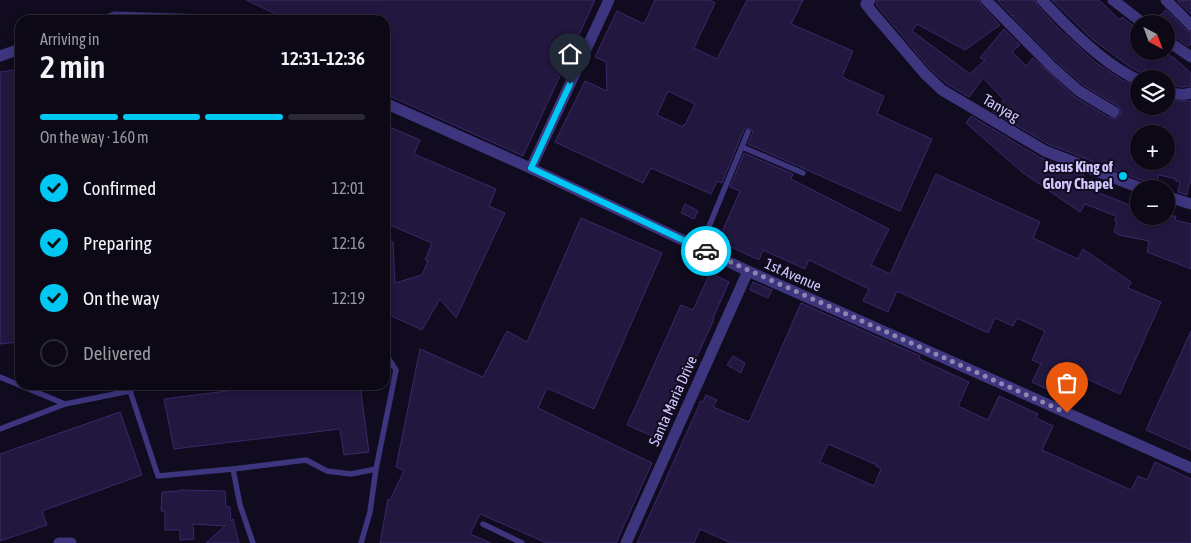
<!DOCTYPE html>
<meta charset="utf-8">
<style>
body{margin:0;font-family:"Asap Condensed",sans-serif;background:#15111f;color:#f1f3f6;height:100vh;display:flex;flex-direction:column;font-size:19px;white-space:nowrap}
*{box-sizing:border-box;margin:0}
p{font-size:16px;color:#9a9aa1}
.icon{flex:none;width:28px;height:28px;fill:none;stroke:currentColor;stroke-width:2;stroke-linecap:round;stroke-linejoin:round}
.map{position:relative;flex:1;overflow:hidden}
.side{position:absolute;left:15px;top:15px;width:375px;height:375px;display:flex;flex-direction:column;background:#0c0816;border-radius:15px;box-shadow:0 2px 12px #0003,0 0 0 1px #2c2935}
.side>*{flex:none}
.needle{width:32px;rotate:139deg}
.tools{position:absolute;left:1130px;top:15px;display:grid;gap:10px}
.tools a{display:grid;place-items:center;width:45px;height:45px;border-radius:50%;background:#0c0816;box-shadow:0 2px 12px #0003,0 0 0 1px #2c2935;font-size:25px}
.pin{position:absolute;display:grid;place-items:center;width:42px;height:42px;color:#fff;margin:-51px -21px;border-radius:50% 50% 50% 0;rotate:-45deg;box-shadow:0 0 5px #0007}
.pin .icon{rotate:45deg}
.courier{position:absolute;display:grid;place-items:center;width:50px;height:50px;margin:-25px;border:4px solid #00c8f3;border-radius:50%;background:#fff;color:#222;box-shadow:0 1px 6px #0007}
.overview em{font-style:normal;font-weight:600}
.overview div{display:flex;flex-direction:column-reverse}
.overview{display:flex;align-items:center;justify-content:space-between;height:85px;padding:0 25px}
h1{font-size:32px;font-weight:600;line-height:38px}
.bar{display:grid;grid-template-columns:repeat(4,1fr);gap:8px 5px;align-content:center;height:60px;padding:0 25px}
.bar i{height:6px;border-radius:4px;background:#2c2935}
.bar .on{background:#00c8f3}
.bar p{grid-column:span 4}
ol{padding:0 25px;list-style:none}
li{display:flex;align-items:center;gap:15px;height:55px}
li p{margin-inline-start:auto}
li .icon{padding:5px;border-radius:50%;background:#00c8f3;color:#111;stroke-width:4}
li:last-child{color:#9a9aa1}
li i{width:28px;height:28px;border:2px solid #2c2935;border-radius:50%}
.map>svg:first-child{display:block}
.building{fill:#22173f;stroke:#3b286b;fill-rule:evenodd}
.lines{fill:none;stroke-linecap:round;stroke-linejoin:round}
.service{stroke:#3d357e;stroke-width:5.5}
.minor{stroke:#3d357e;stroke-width:11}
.done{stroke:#8e86b0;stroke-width:5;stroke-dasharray:0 9}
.route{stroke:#00c8f3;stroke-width:6}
.poi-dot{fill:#00c8f3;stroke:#100b1e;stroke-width:2}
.labels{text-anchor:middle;stroke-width:4;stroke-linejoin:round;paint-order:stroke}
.street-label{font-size:15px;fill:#d2c8ff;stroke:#100b1e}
.poi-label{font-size:15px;font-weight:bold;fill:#d2c8ff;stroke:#100b1e;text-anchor:end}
</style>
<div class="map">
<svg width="1191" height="543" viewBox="0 0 1191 543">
<rect width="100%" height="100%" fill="#100b1e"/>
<!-- building -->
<g class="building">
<polygon points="246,0 595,0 523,156 385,94 385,20 281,20 282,17"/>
<path d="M 655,0 L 710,0 L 715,3 L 694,48 L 717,59 L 747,0 L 803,0 L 791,24 L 853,51 L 842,77 L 884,96 L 877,114 L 932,139 L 900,211 L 748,144 L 753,132 L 749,128 L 744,130 L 722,183 L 717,181 L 711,194 L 651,168 L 643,183 L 555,142 L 585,81 L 607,91 L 606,62 L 595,57 L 617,11 L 644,24 ZM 668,91 L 695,104 L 685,125 L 684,124 L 683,127 L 657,115 Z"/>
<path d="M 877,0 L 979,0 L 981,5 L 1000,25 L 965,50 L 917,24 L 912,31 L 970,74 L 985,60 L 980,58 L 1004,29 L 1020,45 L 1012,52 L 1026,66 L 1033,58 L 1075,97 L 1110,118 L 1118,118 L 1121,113 L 1118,106 L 1083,85 L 1057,62 L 1013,17 L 1014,15 L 1012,16 L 997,0 L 1035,0 L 1037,5 L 1057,27 L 1095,62 L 1122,80 L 1139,87 L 1139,106 L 1168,106 L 1173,101 L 1191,101 L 1191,183 L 1189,183 L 1187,195 L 1178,192 L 1180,181 L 1176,181 L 1176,179 L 1159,175 L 1155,189 L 1150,189 L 1146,182 L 1048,144 L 992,111 L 1004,100 L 983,78 L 969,97 L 947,84 L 930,69 L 878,7 L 876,5 ZM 1139,128 L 1149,134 L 1166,134 L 1166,161 L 1139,161 Z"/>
<polygon points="1052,0 1099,0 1120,20 1122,17 1139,30 1139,51 1162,51 1174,58 1191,73 1191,86 1182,87 1171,85 1166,82 1166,79 1161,79 1145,69 1142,73 1130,67 1092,39"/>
<polygon points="1191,0 1191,14 1177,1"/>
<polygon points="1166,10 1186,30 1191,32 1191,44 1188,46 1175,37 1166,28 1166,24 1151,24"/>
<polygon points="15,70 20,117 20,342 0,344 0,72"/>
<polygon points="971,116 1041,158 1084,174 1081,181 1093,188 1092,190 1139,209 1139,216 1176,216 1175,220 1191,224 1191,269 1147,252 1149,241 1119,235 1114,232 1117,222 1115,221 1116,216 1085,204 1080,212 1022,172 966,123"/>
<polygon points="385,125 420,140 414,154 496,189 489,206 505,213 456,318 440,299 422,330 385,313 385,242 393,242 395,283 422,275 428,261 425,260 432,243 385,223"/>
<polygon points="744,153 793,174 791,179 889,229 871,265 890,274 936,174 1040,222 1033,238 1078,259 1083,249 1131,282 1128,288 1161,302 1120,394 1087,379 1085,384 1065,375 1057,394 1032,382 1041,364 1032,360 1045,331 1017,318 1013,326 995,318 988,333 897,291 888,312 863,301 869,289 809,260 805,269 763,250 759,260 718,241 740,191 730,187"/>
<polygon points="685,204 698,211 694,219 681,213"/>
<polygon points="581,218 662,253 594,409 547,388 538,408 652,463 616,543 547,543 480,514 470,534 491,543 380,543 388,499 390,500 404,471 396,467 420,349 483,377 507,331 527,342"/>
<polygon points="710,273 729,282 713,318 714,319 710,328 659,439 627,425 681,305 693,310"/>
<polygon points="753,282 772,290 768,298 750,290"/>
<path d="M 801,303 L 920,356 L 919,359 L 969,382 L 958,406 L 988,420 L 999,396 L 1038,414 L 1036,418 L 1053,426 L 1042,450 L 1131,490 L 1138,476 L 1147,480 L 1155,462 L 1191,479 L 1191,543 L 731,543 L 700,529 L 694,543 L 637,543 L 701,401 L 703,402 L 706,395 L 717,400 L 713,407 L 749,422 ZM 828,444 L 877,465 L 876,466 L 881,469 L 874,486 L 820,462 Z"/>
<polygon points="1191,331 1191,450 1146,430"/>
<polygon points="733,356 745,363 741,373 727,365"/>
<polygon points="274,385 360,385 369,452 344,455 340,429 174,449 164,399"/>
<polygon points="120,412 142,475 42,511 47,525 0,541 0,454"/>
<polygon points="180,490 225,491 226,507 230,507 231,521 233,519 239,543 206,543 225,526 193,524 194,539 180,540 180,530 165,530 165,511 161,511 162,492 180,491"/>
</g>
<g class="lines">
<!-- service -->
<g class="service">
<polyline points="742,147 803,173"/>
<polyline points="700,248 748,132"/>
<polyline points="0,377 65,404 130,391 158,476 233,469 306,460 327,471 351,474 376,469 396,370 385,353"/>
<polyline points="130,391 137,385"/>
<polyline points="0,429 65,404"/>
<polyline points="233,469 240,505 253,543"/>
<polyline points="483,524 522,543"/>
<polyline points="361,543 370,512 376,469"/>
</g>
<!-- minor -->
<g class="minor">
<polyline points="870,0 866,4 872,12 925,74 942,90 1045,151 1143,189"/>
<polyline points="986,0 1052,67 1079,91 1114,112"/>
<path d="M 1042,0 C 1066,26 1106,67 1139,80"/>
<polyline points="1113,0 1144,24"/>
<polyline points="1166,0 1191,25"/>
<polyline points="107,20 115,17 209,20"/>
<polyline points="1166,40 1191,57"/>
<polyline points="0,56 20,49"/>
<path d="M 1166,91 C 1174,94 1183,96 1191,93"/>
<polyline points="385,103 526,166 748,271 1191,468"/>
<polyline points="531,168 609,0"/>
<polyline points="1166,196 1191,204"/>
<polyline points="59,543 71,543"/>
<polyline points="626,543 748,271"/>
</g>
</g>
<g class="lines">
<!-- done -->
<polyline class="done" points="706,251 1067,413"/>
<!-- route -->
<polyline class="route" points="570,84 531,168 706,251"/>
</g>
<!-- markers -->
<circle class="poi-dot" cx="1123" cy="176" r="5"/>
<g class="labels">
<!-- street labels -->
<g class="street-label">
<text transform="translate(1001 108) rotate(30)" y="5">Tanyag</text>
<text transform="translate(793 275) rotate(24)" y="5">1st Avenue</text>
<text transform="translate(673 401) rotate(-66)" y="5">Santa Maria Drive</text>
</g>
<!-- poi labels -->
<g class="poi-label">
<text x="1113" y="172">Jesus King of<tspan x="1113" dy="17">Glory Chapel</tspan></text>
</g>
</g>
</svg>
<div class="tools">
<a><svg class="needle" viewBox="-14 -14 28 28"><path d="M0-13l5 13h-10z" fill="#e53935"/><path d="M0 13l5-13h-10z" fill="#9a9aa1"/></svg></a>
<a><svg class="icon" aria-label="layers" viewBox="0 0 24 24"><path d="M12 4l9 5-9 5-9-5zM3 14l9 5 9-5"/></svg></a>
<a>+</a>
<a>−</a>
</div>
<div class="pin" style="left:1067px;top:413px;background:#ea580c"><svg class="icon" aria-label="bag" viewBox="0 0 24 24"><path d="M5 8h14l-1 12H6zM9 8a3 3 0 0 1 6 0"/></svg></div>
<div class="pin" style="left:570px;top:84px;background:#1f2937"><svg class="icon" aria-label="home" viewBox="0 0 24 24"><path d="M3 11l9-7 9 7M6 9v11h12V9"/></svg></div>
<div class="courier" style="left:706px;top:251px"><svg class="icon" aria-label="car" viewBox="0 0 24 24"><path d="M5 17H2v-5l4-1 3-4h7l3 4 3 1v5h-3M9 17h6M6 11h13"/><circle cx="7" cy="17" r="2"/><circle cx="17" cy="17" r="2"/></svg></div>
<section class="side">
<div class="overview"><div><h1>2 min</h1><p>Arriving in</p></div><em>12:31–12:36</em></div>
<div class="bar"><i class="on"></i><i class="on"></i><i class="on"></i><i></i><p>On the way · 160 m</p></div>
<ol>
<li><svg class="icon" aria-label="check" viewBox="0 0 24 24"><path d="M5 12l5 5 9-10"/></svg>Confirmed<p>12:01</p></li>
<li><svg class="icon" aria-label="check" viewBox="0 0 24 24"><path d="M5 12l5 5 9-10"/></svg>Preparing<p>12:16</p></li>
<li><svg class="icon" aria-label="check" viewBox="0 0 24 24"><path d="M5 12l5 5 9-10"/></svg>On the way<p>12:19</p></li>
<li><i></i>Delivered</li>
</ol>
</section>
</div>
